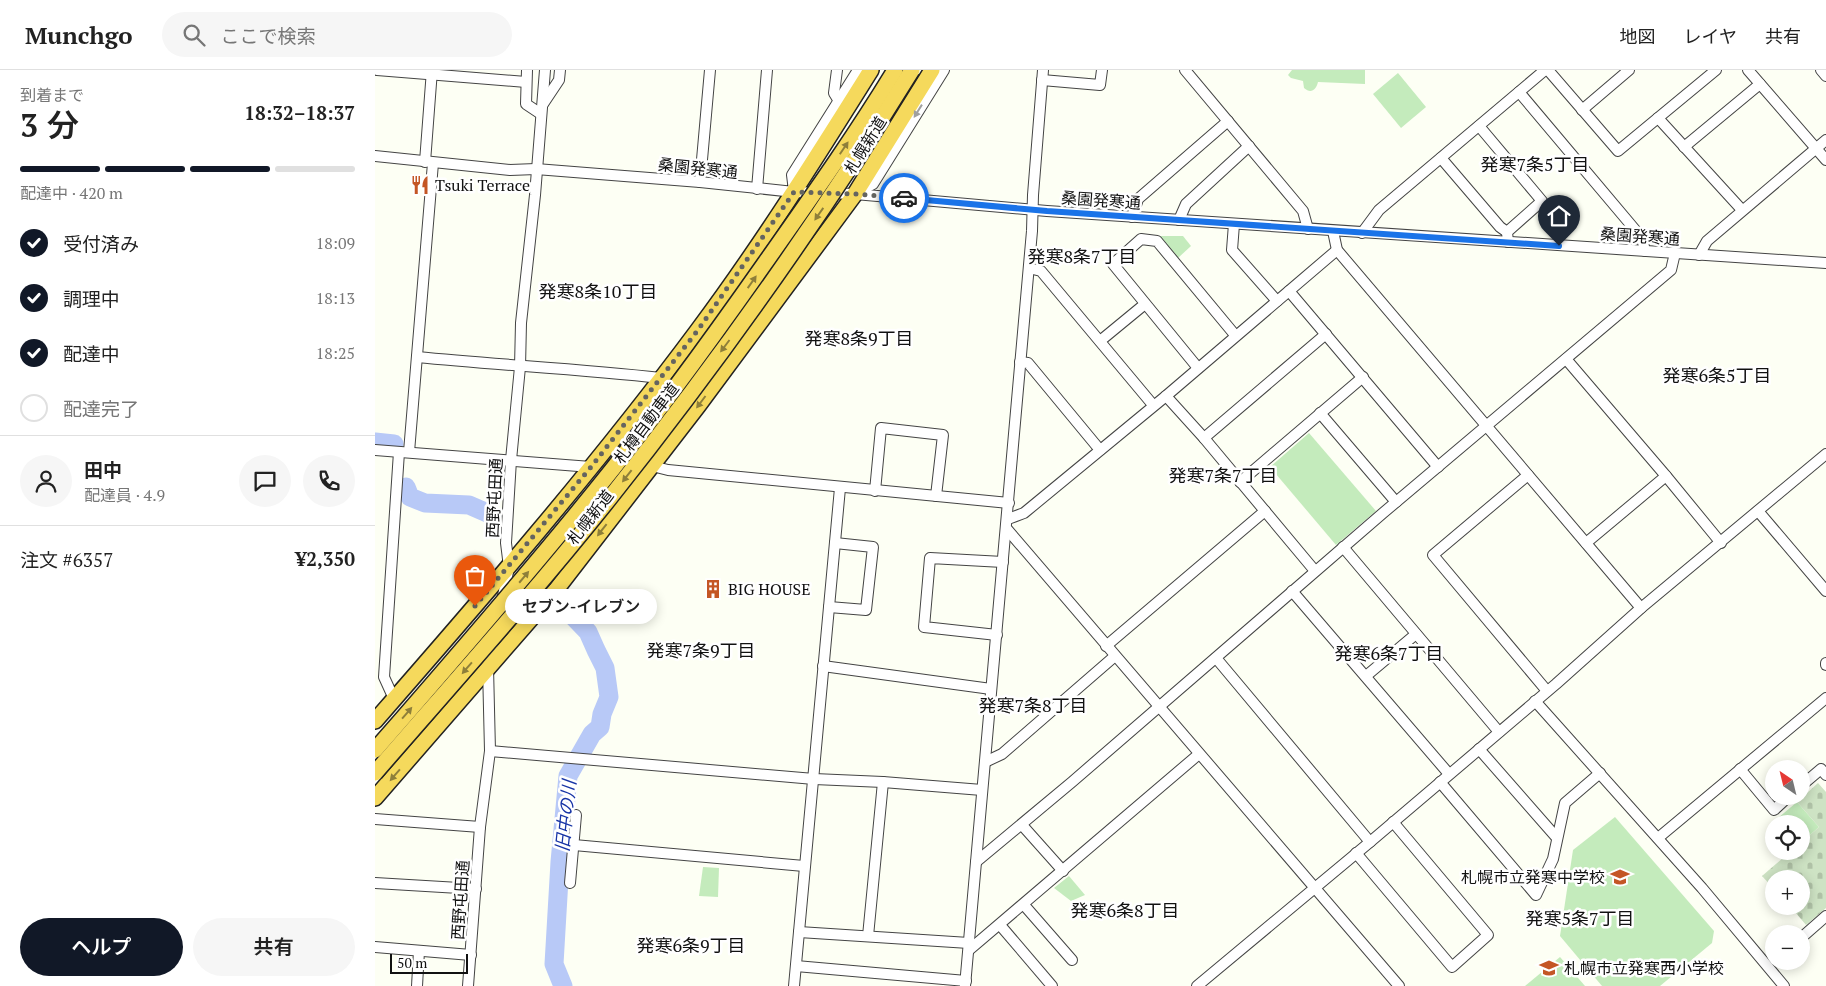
<!DOCTYPE html>
<html lang="ja">
<meta charset="utf-8">
<style>
body{margin:0;font-family:"PT Serif","Noto Sans JP",serif;background:#f6f6f6;color:#222;height:100vh;display:flex;flex-direction:column;font-size:19px;white-space:nowrap}
*{box-sizing:border-box;margin:0}
p{font-size:16px;color:#767676}
.icon{flex:none;width:28px;height:28px;fill:none;stroke:currentColor;stroke-width:2;stroke-linecap:round;stroke-linejoin:round}
.map{position:relative;flex:1;overflow:hidden}
.details{display:flex;flex-direction:column;background:#fff;width:375px}
.details>*{flex:none}
.needle{width:32px;rotate:325deg}
.controls{position:absolute;left:1390px;top:690px;display:grid;gap:10px}
.controls a{display:grid;place-items:center;width:45px;height:45px;border-radius:50%;background:#fff;box-shadow:0 2px 12px #0003;font-size:25px}
.scale{position:absolute;left:15px;bottom:12px;width:78px;box-sizing:border-box;padding-left:5px;border:2px solid #111;border-top:0;font-size:14px;line-height:18px;white-space:nowrap;color:#111;-webkit-text-stroke:4px #fff;paint-order:stroke}
.pin{position:absolute;display:grid;place-items:center;width:42px;height:42px;color:#fff;margin:-51px -21px;border-radius:50% 50% 50% 0;rotate:-45deg;box-shadow:0 0 5px #0007}
.pin .icon{rotate:45deg}
.courier{position:absolute;display:grid;place-items:center;width:50px;height:50px;margin:-25px;border:4px solid #1a73e8;border-radius:50%;background:#fff;color:#222;box-shadow:0 1px 6px #0007}
.bubble{position:absolute;height:35px;border-radius:18px;background:#fff;box-shadow:0 2px 12px #0003;font-size:16px;font-weight:600;line-height:35px;text-align:center}
.head em{font-style:normal;font-weight:600}
.head div{display:flex;flex-direction:column-reverse}
.head{display:flex;align-items:center;justify-content:space-between;height:85px;padding:0 20px}
h1{font-size:32px;font-weight:600;line-height:38px}
.bar{display:grid;grid-template-columns:repeat(4,1fr);gap:8px 5px;align-content:center;height:60px;padding:0 20px}
.bar i{height:6px;border-radius:4px;background:#e0e0e0}
.bar .selected{background:#111827}
.bar p{grid-column:span 4}
.line{display:flex;align-items:center;gap:12px;padding:0 20px;border-top:1px solid #e0e0e0}
.line div{flex:1}
.round{display:grid;place-items:center;flex:none;width:52px;height:52px;border-radius:26px;background:#f6f6f6}
ol{padding:0 20px;list-style:none}
li{display:flex;align-items:center;gap:15px;height:55px}
li p{margin-inline-start:auto}
li .icon{padding:5px;border-radius:50%;background:#111827;color:#fff;stroke-width:4}
li:last-child{color:#767676}
li i{width:28px;height:28px;border:2px solid #e0e0e0;border-radius:50%}
.primary-button{display:flex;gap:10px;margin-top:auto;padding:10px 20px}
.primary-button a{flex:1;height:58px;border-radius:30px;background:#111827;color:#fff;font-size:20px;font-weight:600;line-height:58px;text-align:center}
.primary-button a+a{background:#f6f6f6;color:#222}
header{display:flex;align-items:center;gap:30px;box-sizing:border-box;height:70px;padding:0 25px;background:#fff;border-bottom:1px solid #e0e0e0}
header strong{font-size:24px}
nav{display:flex;gap:28px;margin-inline-start:auto;font-size:18px}
.search{width:350px;height:45px;background:#f6f6f6;display:flex;align-items:center;gap:12px;box-sizing:border-box;padding:0 18px;border-radius:28px;color:#767676;font-size:19px}
main{display:flex;flex:1;min-height:0}
.map>svg:first-child{display:block}
.grass{fill:#c4ebbc}
.cemetery{fill:url(#cemetery-stones)}
.lines{fill:none;stroke-linecap:round;stroke-linejoin:round}
.river{stroke:#b8c9f7;stroke-width:19}
.minor-casing{stroke:#444;stroke-width:12}
.highway-casing{stroke:#222;stroke-width:18}
.minor{stroke:#fff;stroke-width:10}
.highway{stroke:#f5d95c;stroke-width:15}
.highway-bridge-casing{stroke:#222;stroke-width:18;stroke-linecap:butt}
.highway-bridge{stroke:#f5d95c;stroke-width:15}
.oneway{fill:#a0a0a0}
.oneway2{fill:#8e7f3a}
.done{stroke:#646460;stroke-width:5;stroke-dasharray:0 9}
.route{stroke:#1a73e8;stroke-width:6}
.labels{text-anchor:middle;stroke-width:5;stroke-linejoin:round;paint-order:stroke}
.street-label{font-size:16px;fill:#111;stroke:#fff}
.poi-label{font-size:16px;fill:#111;stroke:#fff;text-anchor:start}
.neighbourhood-label{font-size:18px;fill:#111;stroke:#fff}
.water-label{font-size:18px;font-style:italic;fill:#1734a6;stroke:#fff}
</style>
<header>
<strong>Munchgo</strong>
<div class="search"><svg class="icon" aria-label="search" viewBox="0 0 24 24"><circle cx="10" cy="10" r="6"/><path d="M15 15l6 6"/></svg>ここで検索</div>
<nav><a>地図</a><a>レイヤ</a><a>共有</a></nav>
</header>
<main>
<section class="details">
<div class="head"><div><h1>3 分</h1><p>到着まで</p></div><em>18:32–18:37</em></div>
<div class="bar"><i class="selected"></i><i class="selected"></i><i class="selected"></i><i></i><p>配達中 · 420 m</p></div>
<ol>
<li><svg class="icon" aria-label="check" viewBox="0 0 24 24"><path d="M5 12l5 5 9-10"/></svg>受付済み<p>18:09</p></li>
<li><svg class="icon" aria-label="check" viewBox="0 0 24 24"><path d="M5 12l5 5 9-10"/></svg>調理中<p>18:13</p></li>
<li><svg class="icon" aria-label="check" viewBox="0 0 24 24"><path d="M5 12l5 5 9-10"/></svg>配達中<p>18:25</p></li>
<li><i></i>配達完了</li>
</ol>
<div class="line" style="height:90px"><a class="round"><svg class="icon" aria-label="person" viewBox="0 0 24 24"><circle cx="12" cy="8" r="4"/><path d="M4 21q1-7 8-7t8 7"/></svg></a><div><b>田中</b><p>配達員 · 4.9</p></div><a class="round"><svg class="icon" aria-label="chat" viewBox="0 0 24 24"><path d="M4 5h16v11H9l-5 4z"/></svg></a><a class="round"><svg class="icon" aria-label="phone" viewBox="0 0 24 24"><path d="M5 4h4l2 5-3 2q2 4 5 5l2-3 5 2v4C11 20 4 13 5 4z"/></svg></a></div>
<div class="line" style="height:65px"><div>注文 #6357</div><b>¥2,350</b></div>
<div class="primary-button"><a>ヘルプ</a><a>共有</a></div>
</section>
<div class="map">
<svg width="1451" height="916" viewBox="0 0 1451 916">
<defs>
<pattern id="cemetery-stones" width="16" height="16" patternUnits="userSpaceOnUse" patternTransform="scale(1.25)"><rect width="16" height="16" fill="#cee3c4"/><path d="M2 7V4a2 2 0 0 1 4 0v3zM10 15v-3a2 2 0 0 1 4 0v3z" fill="#b0c2a7"/></pattern>
</defs>
<rect width="100%" height="100%" fill="#fdfff4"/>
<!-- grass -->
<g class="grass">
<path d="M 917,0 L 990,0 L 990,14 L 943,12 C 941,20 936,24 929,18 L 928,11 L 916,8 L 913,5 Z"/>
<polygon points="1023,3 1051,37 1026,58 998,24"/>
<polygon points="785,166 808,166 816,176 803,188"/>
<polygon points="934,363 1001,441 961,475 895,397"/>
<polygon points="1422,732 1444,757 1426,773 1426,754 1399,755 1397,753"/>
<polygon points="1240,747 1339,861 1337,873 1285,916 1227,916 1185,866 1198,780"/>
<polygon points="328,797 344,798 343,827 324,826"/>
<polygon points="694,806 710,825 696,831 679,818"/>
<polygon points="1185,887 1210,916 1150,916"/>
</g>
<!-- cemetery -->
<polygon class="cemetery" points="1443,713 1451,722 1451,838 1431,855 1415,836 1426,836 1426,809 1399,809 1399,819 1387,806 1416,781 1426,781 1426,773 1444,757 1422,732"/>
<g class="lines">
<!-- river -->
<g class="river">
<polyline points="0,372 19,374"/>
<polyline points="31,417 35,427 50,433 94,435 117,445"/>
<polyline points="188,916 179,894 185,792 193,706 217,664 225,657 227,644 234,627 230,598 221,580 213,562 190,538"/>
</g>
<!-- minor casing -->
<g class="minor-casing">
<g id="minor">
<polyline points="2,0 151,12"/>
<polyline points="152,0 151,34 166,44"/>
<polyline points="462,0 459,23 464,31"/>
<polyline points="810,0 928,141 933,159"/>
<polyline points="1173,0 1243,81 1341,0"/>
<polyline points="1373,0 1451,90"/>
<polyline points="1446,0 1451,6"/>
<polyline points="667,10 725,15 727,0"/>
<polyline points="1144,22 1267,168 1270,181"/>
<polyline points="168,34 184,10 185,0"/>
<polyline points="1207,40 1254,0"/>
<polyline points="1283,48 1367,140"/>
<polyline points="1104,56 1167,131 1132,162 1133,172"/>
<polyline points="1309,77 1385,14"/>
<polyline points="0,86 135,100 161,99 325,112 419,122 480,124 672,141 1451,193"/>
<polyline points="1066,88 1125,157 1132,162"/>
<polyline points="50,92 57,0"/>
<polyline points="325,112 335,0"/>
<polyline points="382,119 392,0"/>
<polyline points="419,121 417,105 483,0"/>
<polyline points="483,122 498,114 569,0"/>
<polyline points="757,147 763,129 853,51"/>
<polyline points="804,150 811,134 874,76"/>
<polyline points="859,154 857,180 902,231"/>
<polyline points="958,161 962,180 1266,538"/>
<polyline points="987,163 1004,140 1170,0"/>
<polyline points="1324,185 1332,171 1451,70"/>
<polyline points="654,198 666,201 778,335"/>
<polyline points="914,221 1063,397"/>
<polyline points="725,271 770,234"/>
<path d="M 42,287 C 124,295 205,299 286,308"/>
<polyline points="1191,289 1291,406 1346,473"/>
<polyline points="645,292 653,293 725,380"/>
<polyline points="823,298 738,194 766,169 782,171 860,265"/>
<polyline points="791,326 829,368 940,501"/>
<polyline points="945,343 1021,432"/>
<polyline points="829,368 951,264"/>
<polyline points="0,380 216,397"/>
<polyline points="34,382 58,93"/>
<polyline points="277,396 293,400 634,433"/>
<polyline points="1153,405 1058,485 1172,621"/>
<polyline points="865,412 988,307"/>
<polyline points="500,421 506,358 568,365 561,426"/>
<polyline points="1383,441 1451,521"/>
<polyline points="633,449 649,443 791,326 962,180"/>
<polyline points="631,458 1024,916"/>
<polyline points="1211,473 1291,406"/>
<polyline points="968,477 1124,662"/>
<polyline points="917,521 1074,704"/>
<polyline points="454,537 491,540 498,477 460,473"/>
<polyline points="622,565 549,557 555,488 628,492"/>
<polyline points="731,576 890,441"/>
<polyline points="841,588 995,772"/>
<polyline points="1451,593 1451,595"/>
<polyline points="448,596 616,619"/>
<polyline points="991,606 1041,564"/>
<polyline points="19,629 9,607 24,382"/>
<polyline points="1160,631 1327,818 1409,916"/>
<polyline points="1104,679 1182,768"/>
<polyline points="115,681 439,709 508,712 607,720"/>
<polyline points="610,692 627,684 740,586"/>
<polyline points="1365,699 1399,740 1414,726"/>
<polyline points="1065,712 1161,825 1178,789 1190,733 1225,703"/>
<polyline points="1426,716 1446,699 1451,705"/>
<polyline points="0,749 105,757"/>
<polyline points="647,755 688,801"/>
<polyline points="1283,768 1451,628"/>
<polyline points="199,775 429,796"/>
<polyline points="981,783 1077,897 1113,865 1018,752"/>
<polyline points="601,792 697,712 1008,443 1296,200 1300,183"/>
<polyline points="0,813 101,819"/>
<polyline points="195,813 201,745"/>
<polyline points="649,835 697,890"/>
<polyline points="625,855 677,916"/>
<polyline points="424,862 594,873"/>
<polyline points="493,866 508,712"/>
<polyline points="1426,868 1451,846"/>
<polyline points="0,877 96,885"/>
<polyline points="594,880 824,684"/>
<polyline points="421,896 591,911"/>
<polyline points="42,916 44,881"/>
<polyline points="93,916 105,757 115,681 113,597 134,497 131,473 136,390 145,297 146,253 160,125 170,0"/>
<polyline points="419,916 465,418"/>
<polyline points="590,916 657,161 658,125 668,0"/>
<polyline points="822,916 995,772 1181,614 1266,538 1451,384"/>
</g>
</g>
<!-- highway casing -->
<g class="highway-casing">
<g id="highway">
<path d="M 0,651 C 111,524 222,396 323,260 C 385,177 441,88 496,0"/>
<polyline points="0,728 181,520 323,336 480,124 557,0"/>
</g>
</g>
<!-- minor -->
<use href="#minor" class="minor"/>
<!-- highway -->
<use href="#highway" class="highway"/>
<!-- highway-bridge casing -->
<g class="highway-bridge-casing">
<g id="highway-bridge">
<path d="M 0,680 C 75,594 149,509 220,421 C 280,347 336,270 390,193 C 435,129 480,66 520,0"/>
<path d="M 0,703 C 79,612 159,523 234,429 C 343,292 445,149 537,0"/>
</g>
</g>
<!-- highway-bridge -->
<use href="#highway-bridge" class="highway-bridge"/>
</g>
<!-- one-way arrows -->
<defs><path id="oneway-solid" d="M-6-.8H1V-3.2L6.5 0L1 3.2V.8H-6Z" transform="scale(1.25)"/></defs>
<use class="oneway" href="#oneway-solid" transform="translate(543 41) rotate(122)"/>
<g class="oneway2">
<use href="#oneway-solid" transform="translate(469 78) rotate(-56)"/>
<use href="#oneway-solid" transform="translate(444 144) rotate(125)"/>
<use href="#oneway-solid" transform="translate(377 212) rotate(-55)"/>
<use href="#oneway-solid" transform="translate(350 276) rotate(127)"/>
<use href="#oneway-solid" transform="translate(326 332) rotate(127)"/>
<use href="#oneway-solid" transform="translate(252 406) rotate(128)"/>
<use href="#oneway-solid" transform="translate(227 460) rotate(128)"/>
<use href="#oneway-solid" transform="translate(149 507) rotate(-50)"/>
<use href="#oneway-solid" transform="translate(92 598) rotate(131)"/>
<use href="#oneway-solid" transform="translate(32 643) rotate(-49)"/>
<use href="#oneway-solid" transform="translate(20 705) rotate(131)"/>
</g>
<g class="lines">
<!-- done -->
<polyline class="done" points="100,536 216,397 323,260 419,122 480,124 529,128"/>
<!-- route -->
<polyline class="route" points="529,128 672,141 1184,176"/>
</g>
<!-- icons -->
<defs>
<g id="restaurant-bare" transform="scale(1.5)"><path d="M-5-6h1v4h1v-4h1v4h1v-4h1v5L-1.5 .5V6h-2V.5L-5-1ZM5-6V6H3V1.5H1.5Q1.5-4 5-6Z" fill="#c45625" stroke="#fff" stroke-width="2.5" paint-order="stroke"/></g>
<g id="building-bare" transform="scale(1.5)"><path d="M-4-6H4V6H1V3H-1V6H-4ZM-2.5-4.3h1.7v1.8h-1.7ZM.8-4.3h1.7v1.8H.8ZM-2.5-1h1.7V.8h-1.7ZM.8-1h1.7V.8H.8Z" fill="#c45625" stroke="#fff" stroke-width="2.5" paint-order="stroke"/></g>
<g id="school-bare" transform="scale(1.5)"><path d="M0-5L7-2L0 1L-7-2ZM-4 1L0 2.5L4 1V4Q0 6-4 4Z" fill="#c45625" stroke="#fff" stroke-width="2.5" paint-order="stroke"/></g>
</defs>
<g fill-rule="evenodd">
<use href="#restaurant-bare" x="45" y="115"/>
<use href="#building-bare" x="338" y="519"/>
<use href="#school-bare" x="1245" y="807"/>
<use href="#school-bare" x="1174" y="898"/>
</g>
<g class="labels">
<!-- street labels -->
<g class="street-label">
<text transform="translate(490 75) rotate(-58)" y="6">札幌新道</text>
<text transform="translate(323 98) rotate(6)" y="6">桑園発寒通</text>
<text transform="translate(726 130) rotate(4)" y="6">桑園発寒通</text>
<text transform="translate(1265 166) rotate(4)" y="6">桑園発寒通</text>
<text transform="translate(271 353) rotate(-53)" y="6">札樽自動車道</text>
<text transform="translate(119 428) rotate(-87)" y="6">西野屯田通</text>
<text transform="translate(215 447) rotate(-52)" y="6">札幌新道</text>
<text transform="translate(85 830) rotate(-86)" y="6">西野屯田通</text>
</g>
<!-- poi labels -->
<g class="poi-label">
<text x="60" y="121">Tsuki Terrace</text>
<text x="353" y="525">BIG HOUSE</text>
<text x="1230" y="813" text-anchor="end">札幌市立発寒中学校</text>
<text x="1189" y="904">札幌市立発寒西小学校</text>
</g>
<!-- neighbourhood labels -->
<g class="neighbourhood-label">
<text x="1160" y="101">発寒7条5丁目</text>
<text x="707" y="193">発寒8条7丁目</text>
<text x="223" y="228">発寒8条10丁目</text>
<text x="484" y="275">発寒8条9丁目</text>
<text x="1342" y="312">発寒6条5丁目</text>
<text x="848" y="412">発寒7条7丁目</text>
<text x="326" y="587">発寒7条9丁目</text>
<text x="1014" y="590">発寒6条7丁目</text>
<text x="658" y="642">発寒7条8丁目</text>
<text x="750" y="847">発寒6条8丁目</text>
<text x="1205" y="855">発寒5条7丁目</text>
<text x="316" y="882">発寒6条9丁目</text>
</g>
<!-- water labels -->
<g class="water-label">
<text transform="translate(191 746) rotate(-84)" y="6">旧中の川</text>
</g>
</g>
</svg>
<div class="controls">
<a><svg class="needle" viewBox="-14 -14 28 28"><path d="M0-13l5 13h-10z" fill="#e53935"/><path d="M0 13l5-13h-10z" fill="#767676"/></svg></a>
<a><svg class="icon" aria-label="locate" viewBox="0 0 24 24"><circle cx="12" cy="12" r="6"/><path d="M12 2v4M12 18v4M2 12h4M18 12h4"/></svg></a>
<a>+</a>
<a>−</a>
</div>
<div class="scale">50 m</div>
<div class="pin" style="left:100px;top:536px;background:#ea580c"><svg class="icon" aria-label="bag" viewBox="0 0 24 24"><path d="M5 8h14l-1 12H6zM9 8a3 3 0 0 1 6 0"/></svg></div>
<div class="pin" style="left:1184px;top:176px;background:#1f2937"><svg class="icon" aria-label="home" viewBox="0 0 24 24"><path d="M3 11l9-7 9 7M6 9v11h12V9"/></svg></div>
<div class="courier" style="left:529px;top:128px"><svg class="icon" aria-label="car" viewBox="0 0 24 24"><path d="M5 17H2v-5l4-1 3-4h7l3 4 3 1v5h-3M9 17h6M6 11h13"/><circle cx="7" cy="17" r="2"/><circle cx="17" cy="17" r="2"/></svg></div>
<div class="bubble" style="left:130px;top:519px;width:152px">セブン-イレブン</div>
</div>
</main>
